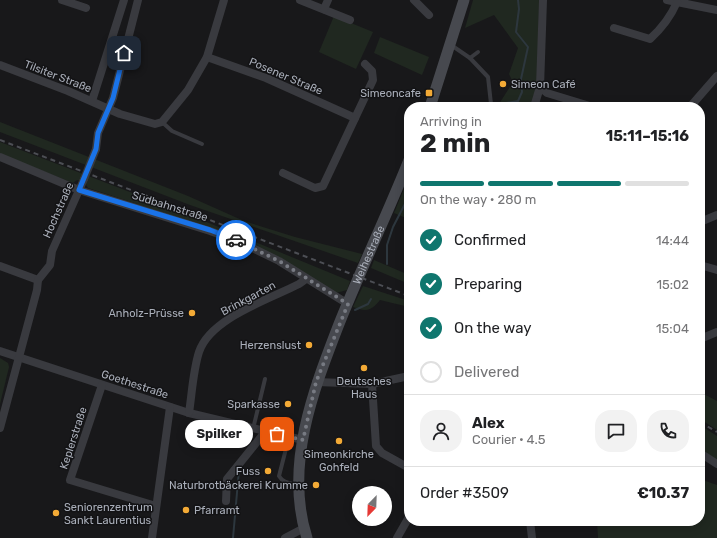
<!DOCTYPE html>
<meta charset="utf-8">
<style>
body{margin:0;font-family:Rubik,sans-serif;background:#f2f2f2;color:#202124;height:100vh;display:flex;flex-direction:column;font-size:15px;white-space:nowrap}
*{box-sizing:border-box;margin:0}
p{font-size:13px;color:#757577}
.icon{flex:none;width:22px;height:22px;fill:none;stroke:currentColor;stroke-width:2;stroke-linecap:round;stroke-linejoin:round}
.map{position:relative;flex:1;overflow:hidden}
.drawer{position:absolute;left:404px;top:102px;width:301px;height:424px;display:flex;flex-direction:column;background:#fff;border-radius:16px;box-shadow:0 2px 10px #0003}
.drawer>*{flex:none}
.needle{width:26px;rotate:203deg}
.buttons{position:absolute;left:352px;top:486px;display:grid;gap:8px}
.buttons a{display:grid;place-items:center;width:40px;height:40px;border-radius:50%;background:#fff;box-shadow:0 2px 10px #0003;font-size:20px}
.pin{position:absolute;display:grid;place-items:center;width:34px;height:34px;color:#fff;margin:-17px;border-radius:8px;box-shadow:0 2px 6px #0006}
.courier{position:absolute;display:grid;place-items:center;width:40px;height:40px;margin:-20px;border:3px solid #1a73e8;border-radius:50%;background:#fff;color:#222;box-shadow:0 1px 5px #0007}
.bubble{position:absolute;height:28px;border-radius:14px;background:#fff;box-shadow:0 2px 10px #0003;font-size:13px;font-weight:700;line-height:28px;text-align:center}
.overview em{font-style:normal;font-weight:700}
.overview div{display:flex;flex-direction:column-reverse}
.overview{display:flex;align-items:center;justify-content:space-between;height:68px;padding:0 16px}
h1{font-size:26px;font-weight:700;line-height:30px}
.bar{display:grid;grid-template-columns:repeat(4,1fr);gap:6px 4px;align-content:center;height:48px;padding:0 16px}
.bar i{height:5px;border-radius:3px;background:#e0e0e0}
.bar .current{background:#0f766e}
.bar p{grid-column:span 4}
.line{display:flex;align-items:center;gap:10px;padding:0 16px;border-top:1px solid #e0e0e0}
.line div{flex:1}
.round{display:grid;place-items:center;flex:none;width:42px;height:42px;border-radius:16px;background:#f2f2f2}
ol{padding:0 16px;list-style:none}
li{display:flex;align-items:center;gap:12px;height:44px}
li p{margin-inline-start:auto}
li .icon{padding:4px;border-radius:50%;background:#0f766e;color:#fff;stroke-width:4}
li:last-child{color:#757577}
li i{width:22px;height:22px;border:2px solid #e0e0e0;border-radius:50%}
.map>svg:first-child{display:block}
.green{fill:#202820}
.lines{fill:none;stroke-linecap:round;stroke-linejoin:round}
.stream{stroke:#2d373e;stroke-width:2}
.lane{stroke:#393a3f;stroke-width:4}
.street{stroke:#393a3f;stroke-width:8}
.secondary{stroke:#47494f;stroke-width:11}
.rail{stroke:#4c4e54;stroke-width:2;stroke-dasharray:5 4;stroke-linecap:butt}
.street-bridge{stroke:#393a3f;stroke-width:8}
.done{stroke:#777a82;stroke-width:4;stroke-dasharray:0 7.2}
.route{stroke:#1a73e8;stroke-width:5}
.poi-dot{fill:#f3aa36;stroke:#131315;stroke-width:1.5}
.labels{text-anchor:middle;stroke-width:3;stroke-linejoin:round;paint-order:stroke}
.street-label{font-size:11px;fill:#aaafba;stroke:#131315}
.poi-label{font-size:11px;fill:#aaafba;stroke:#131315;text-anchor:end}
</style>
<div class="map">
<svg width="717" height="538" viewBox="0 0 717 538">
<rect width="100%" height="100%" fill="#18181a"/>
<!-- green -->
<g class="green">
<polygon points="473,0 539,0 538,86 531,107 497,107 513,82 509,74 518,48 494,15 465,28"/>
<polygon points="334,16 373,32 356,69 319,52"/>
<polygon points="380,37 429,57 422,75 374,53"/>
<polygon points="0,122 188,196 244,221 295,237 362,254 358,263 190,205 0,132"/>
<polygon points="0,142 187,214 350,281 347,290 336,293 211,228 88,188 85,183 77,180 73,183 0,154"/>
<polygon points="409,177 409,204 404,213 409,215 408,219 394,213"/>
<polygon points="374,260 409,275 409,284 371,268"/>
<path d="M 363,286 L 409,301 L 409,307 L 380,300 C 371,311 367,312 353,307 Z"/>
<polygon points="0,358 8,363 9,367 0,404"/>
<polygon points="700,392 717,401 717,430 700,419"/>
<polygon points="700,425 717,436 717,462 700,450"/>
<polygon points="700,479 717,485 717,538 598,538 597,521 700,521"/>
</g>
<g class="lines">
<!-- stream -->
<g class="stream">
<polyline points="501,107 506,103 518,101 522,92 521,79 528,47 516,32 519,9 518,0"/>
<polyline points="387,264 387,245 393,227 409,196"/>
<polyline points="355,310 368,304 371,299"/>
<polyline points="233,538 239,470"/>
</g>
<!-- lane -->
<g class="lane">
<polyline points="451,45 470,58 478,52"/>
<polyline points="470,58 488,77 491,104"/>
<polyline points="162,122 172,131 202,144"/>
<polyline points="253,429 265,379"/>
<path d="M 289,437 L 279,476 C 283,483 290,483 297,485"/>
</g>
<!-- street -->
<g class="street">
<polyline points="62,0 86,8"/>
<polyline points="300,0 350,20"/>
<polyline points="414,0 429,15"/>
<polyline points="667,0 717,10"/>
<polyline points="324,9 328,0"/>
<path d="M 614,28 L 650,39 C 661,29 671,16 677,2"/>
<polyline points="207,57 266,78 355,118"/>
<polyline points="0,65 68,91 120,114 155,124 162,122 188,90 207,57 224,0"/>
<polyline points="540,87 547,93 593,107"/>
<polyline points="92,101 124,0"/>
<polyline points="534,107 540,87 543,0"/>
<polyline points="690,107 717,76"/>
<polyline points="96,149 98,133 113,98 138,0"/>
<polyline points="0,157 79,190 210,231 238,241 279,261 348,304"/>
<polyline points="283,173 315,188 323,186 373,80 372,71 365,64"/>
<polyline points="700,222 717,215"/>
<polyline points="700,265 717,270"/>
<polyline points="0,266 38,280"/>
<polyline points="700,339 717,332"/>
<polyline points="0,351 189,413 303,440"/>
<polyline points="316,382 372,384 409,376"/>
<polyline points="372,384 376,446 382,453 409,468"/>
<polyline points="102,385 70,480 156,506"/>
<path d="M 189,413 C 192,393 193,371 199,352 C 210,318 270,299 299,284 L 306,279"/>
<polyline points="0,428 37,290 38,280 50,265 52,251 84,179"/>
<polyline points="700,453 717,464"/>
<polyline points="226,501 227,479 265,432"/>
<polyline points="530,521 532,538"/>
<polyline points="152,538 170,407"/>
<polyline points="285,538 304,528"/>
<polyline points="397,538 409,517"/>
</g>
<!-- secondary -->
<g class="secondary">
<polyline points="430,107 464,0"/>
<path id="s1" d="M 307,538 C 284,466 313,391 339,324 C 361,269 387,215 409,160"/>
</g>
<!-- rail -->
<g class="rail">
<polyline points="0,140 409,296"/>
<polyline points="700,422 717,432"/>
</g>
<!-- street-bridge -->
<polyline class="street-bridge" points="84,179 96,149"/>
</g>
<g class="lines">
<!-- done -->
<polyline class="done" points="236,240 279,261 348,304 316,382 303,440 277,434"/>
<!-- route -->
<polyline class="route" points="124,53 113,98 98,133 96,149 79,190 210,230 236,240"/>
</g>
<!-- markers -->
<g class="poi-dot">
<circle cx="503" cy="84" r="4"/>
<rect x="425" y="89" width="8" height="8" rx="2"/>
<circle cx="192" cy="313" r="4"/>
<circle cx="309" cy="345" r="4"/>
<circle cx="364" cy="368" r="4"/>
<circle cx="288" cy="404" r="4"/>
<circle cx="339" cy="441" r="4"/>
<circle cx="268" cy="471" r="4"/>
<circle cx="316" cy="485" r="4"/>
<circle cx="186" cy="510" r="4"/>
<circle cx="56" cy="513" r="4"/>
</g>
<g class="labels">
<!-- street labels -->
<g class="street-label">
<text transform="translate(58 76) rotate(21)" y="4">Tilsiter Straße</text>
<text transform="translate(286 76) rotate(23)" y="4">Posener Straße</text>
<text transform="translate(170 206) rotate(17)" y="4">Südbahnstraße</text>
<text transform="translate(58 210) rotate(-66)" y="4">Hochstraße</text>
<text dy="4" stroke="none"><textPath href="#s1" startOffset="296">Weihestraße</textPath></text>
<text transform="translate(248 298) rotate(-28)" y="4">Brinkgarten</text>
<text transform="translate(135 384) rotate(18)" y="4">Goethestraße</text>
<text transform="translate(73 438) rotate(-72)" y="4">Keplerstraße</text>
</g>
<!-- poi labels -->
<g class="poi-label">
<text x="511" y="88" text-anchor="start">Simeon Café</text>
<text x="421" y="97">Simeoncafe</text>
<text x="184" y="317">Anholz-Prüsse</text>
<text x="301" y="349">Herzenslust</text>
<text x="364" y="385" text-anchor="middle">Deutsches<tspan x="364" dy="13">Haus</tspan></text>
<text x="280" y="408">Sparkasse</text>
<text x="339" y="458" text-anchor="middle">Simeonkirche<tspan x="339" dy="13">Gohfeld</tspan></text>
<text x="260" y="475">Fuss</text>
<text x="308" y="489">Naturbrotbäckerei Krumme</text>
<text x="64" y="511" text-anchor="start">Seniorenzentrum<tspan x="64" dy="13">Sankt Laurentius</tspan></text>
<text x="194" y="514" text-anchor="start">Pfarramt</text>
</g>
</g>
</svg>
<div class="buttons">
<a><svg class="needle" viewBox="-14 -14 28 28"><path d="M0-13l5 13h-10z" fill="#e53935"/><path d="M0 13l5-13h-10z" fill="#757577"/></svg></a>
</div>
<div class="pin" style="left:277px;top:434px;background:#ea580c"><svg class="icon" aria-label="bag" viewBox="0 0 24 24"><path d="M5 8h14l-1 12H6zM9 8a3 3 0 0 1 6 0"/></svg></div>
<div class="pin" style="left:124px;top:53px;background:#1f2937"><svg class="icon" aria-label="home" viewBox="0 0 24 24"><path d="M3 11l9-7 9 7M6 9v11h12V9"/></svg></div>
<div class="courier" style="left:236px;top:240px"><svg class="icon" aria-label="car" viewBox="0 0 24 24"><path d="M5 17H2v-5l4-1 3-4h7l3 4 3 1v5h-3M9 17h6M6 11h13"/><circle cx="7" cy="17" r="2"/><circle cx="17" cy="17" r="2"/></svg></div>
<div class="bubble" style="left:185px;top:420px;width:68px">Spilker</div>
<section class="drawer">
<div class="overview"><div><h1>2 min</h1><p>Arriving in</p></div><em>15:11–15:16</em></div>
<div class="bar"><i class="current"></i><i class="current"></i><i class="current"></i><i></i><p>On the way · 280 m</p></div>
<ol>
<li><svg class="icon" aria-label="check" viewBox="0 0 24 24"><path d="M5 12l5 5 9-10"/></svg>Confirmed<p>14:44</p></li>
<li><svg class="icon" aria-label="check" viewBox="0 0 24 24"><path d="M5 12l5 5 9-10"/></svg>Preparing<p>15:02</p></li>
<li><svg class="icon" aria-label="check" viewBox="0 0 24 24"><path d="M5 12l5 5 9-10"/></svg>On the way<p>15:04</p></li>
<li><i></i>Delivered</li>
</ol>
<div class="line" style="height:72px"><a class="round"><svg class="icon" aria-label="person" viewBox="0 0 24 24"><circle cx="12" cy="8" r="4"/><path d="M4 21q1-7 8-7t8 7"/></svg></a><div><b>Alex</b><p>Courier · 4.5</p></div><a class="round"><svg class="icon" aria-label="chat" viewBox="0 0 24 24"><path d="M4 5h16v11H9l-5 4z"/></svg></a><a class="round"><svg class="icon" aria-label="phone" viewBox="0 0 24 24"><path d="M5 4h4l2 5-3 2q2 4 5 5l2-3 5 2v4C11 20 4 13 5 4z"/></svg></a></div>
<div class="line" style="height:52px"><div>Order #3509</div><b>€10.37</b></div>
</section>
</div>
